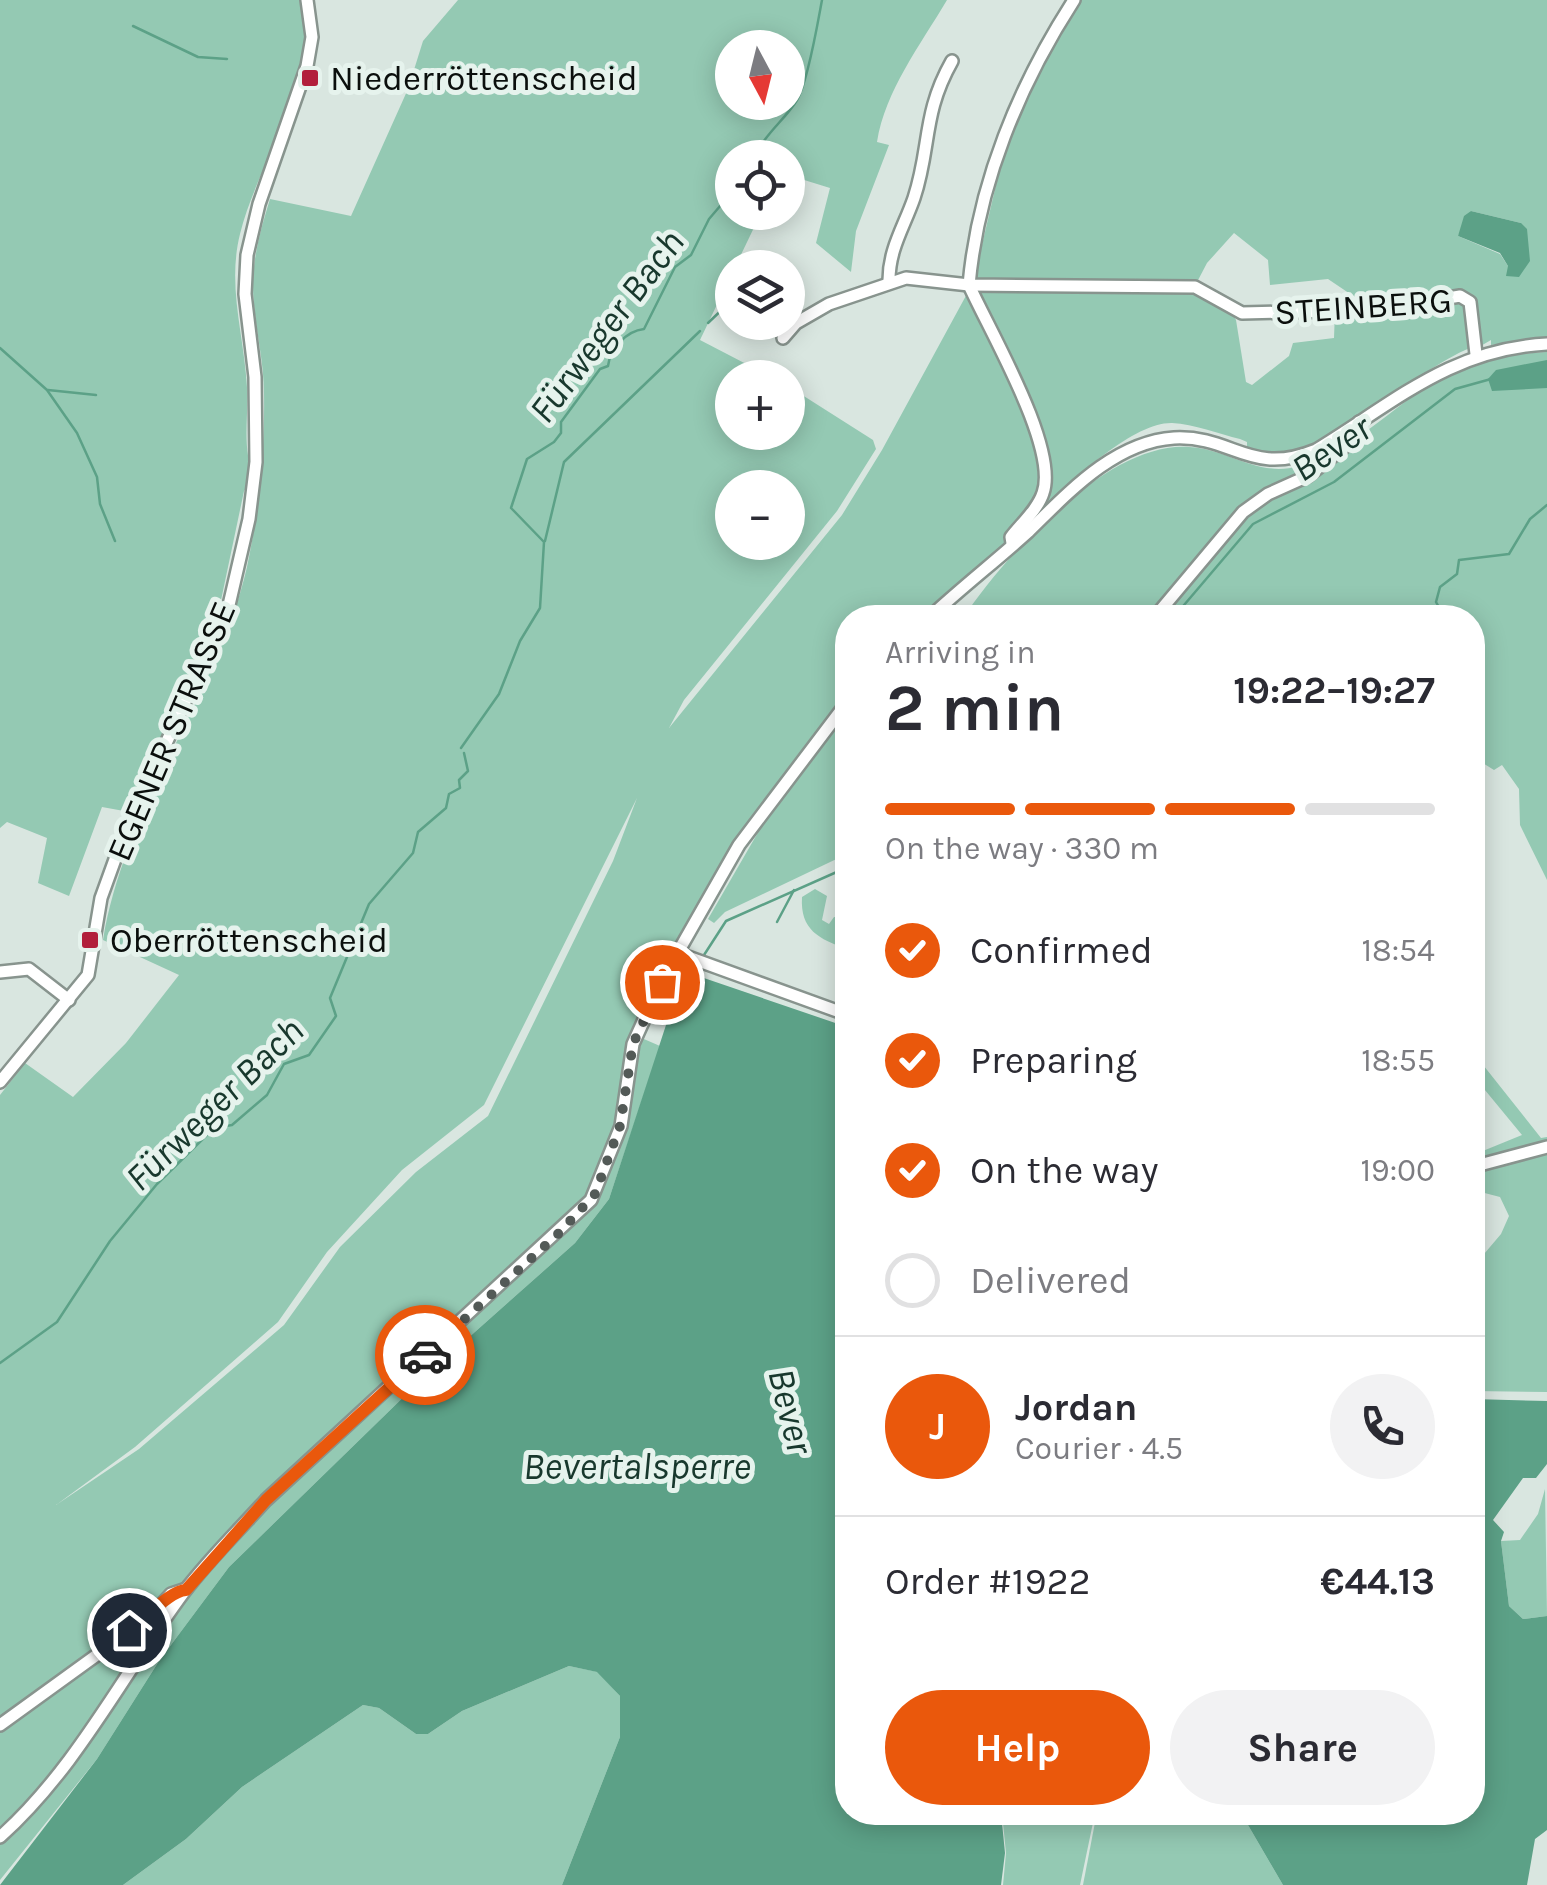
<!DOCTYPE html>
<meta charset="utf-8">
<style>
body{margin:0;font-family:Karla,sans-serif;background:#f2f2f3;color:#2b2b33;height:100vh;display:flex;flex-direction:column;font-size:38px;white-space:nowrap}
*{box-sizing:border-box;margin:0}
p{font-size:32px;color:#7c7c81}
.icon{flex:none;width:55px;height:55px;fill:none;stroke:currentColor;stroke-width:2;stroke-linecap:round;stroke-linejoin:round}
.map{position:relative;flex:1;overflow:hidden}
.details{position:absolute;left:835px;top:605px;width:650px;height:1220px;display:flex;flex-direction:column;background:#fff;border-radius:40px;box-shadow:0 5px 25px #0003}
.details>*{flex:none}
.needle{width:65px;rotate:173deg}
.buttons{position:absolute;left:715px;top:30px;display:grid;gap:20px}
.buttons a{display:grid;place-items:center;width:90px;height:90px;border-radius:50%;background:#fff;box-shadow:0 5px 25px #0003;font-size:50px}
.pin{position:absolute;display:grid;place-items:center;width:85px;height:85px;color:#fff;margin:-42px;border:5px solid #fff;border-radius:50%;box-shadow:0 2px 10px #0007}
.courier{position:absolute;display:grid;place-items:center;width:100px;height:100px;margin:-50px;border:8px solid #ea580c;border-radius:50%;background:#fff;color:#222;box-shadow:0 2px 12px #0007}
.head em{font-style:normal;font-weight:700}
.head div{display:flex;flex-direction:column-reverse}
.head{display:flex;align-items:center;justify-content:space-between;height:170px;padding:0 50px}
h1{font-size:65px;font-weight:700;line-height:75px}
.bar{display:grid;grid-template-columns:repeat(4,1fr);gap:15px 10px;align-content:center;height:120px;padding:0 50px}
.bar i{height:12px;border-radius:8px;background:#e1e1e2}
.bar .selected{background:#ea580c}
.bar p{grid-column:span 4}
.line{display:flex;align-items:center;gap:25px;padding:0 50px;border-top:2px solid #e1e1e2}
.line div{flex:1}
.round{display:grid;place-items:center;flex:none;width:105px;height:105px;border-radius:52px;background:#f2f2f3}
ol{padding:0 50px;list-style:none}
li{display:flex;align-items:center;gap:30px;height:110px}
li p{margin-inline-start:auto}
li .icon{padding:10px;border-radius:50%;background:#ea580c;color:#fff;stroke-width:4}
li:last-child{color:#7c7c81}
li i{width:55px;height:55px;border:5px solid #e1e1e2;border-radius:50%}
.action{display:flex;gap:20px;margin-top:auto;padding:20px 50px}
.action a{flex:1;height:115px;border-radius:60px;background:#ea580c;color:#fff;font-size:40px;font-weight:700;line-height:115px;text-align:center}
.action a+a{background:#f2f2f3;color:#2b2b33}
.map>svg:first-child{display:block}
.green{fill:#94c9b3;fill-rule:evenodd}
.water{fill:#5ca187}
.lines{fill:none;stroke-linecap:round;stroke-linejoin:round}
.stream{stroke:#5ca187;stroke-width:2.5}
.minor-casing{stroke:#88948e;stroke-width:16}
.minor{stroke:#fff;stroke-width:11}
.done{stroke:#535a57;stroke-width:10;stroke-dasharray:0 18}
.route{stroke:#ea580c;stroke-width:12}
.poi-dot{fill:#b21f3b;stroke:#e6f3ed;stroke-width:4}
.labels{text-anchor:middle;stroke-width:10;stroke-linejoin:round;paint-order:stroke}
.poi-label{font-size:35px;fill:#0b0f0d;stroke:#e6f3ed;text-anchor:start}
.street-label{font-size:35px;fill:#0b0f0d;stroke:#e6f3ed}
.water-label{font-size:38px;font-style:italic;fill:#18382d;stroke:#e6f3ed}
</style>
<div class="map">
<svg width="1547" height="1885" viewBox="0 0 1547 1885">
<rect width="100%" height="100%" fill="#d9e6e0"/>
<!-- green -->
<g class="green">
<path d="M 0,0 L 307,0 C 309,12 313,27 311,38 C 303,102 255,172 240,234 C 227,286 244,335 247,387 C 249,417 241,451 255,477 L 244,491 L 220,605 L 133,801 L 124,811 L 102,807 L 69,896 L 38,883 L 47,838 L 7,822 L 0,828 Z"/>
<path d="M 458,0 L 947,0 C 921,44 885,91 877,142 L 889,145 L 856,231 L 851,272 L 816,243 L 830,188 L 788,175 L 788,158 L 732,158 L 732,212 L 761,213 L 700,340 L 771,377 L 732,378 L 732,432 L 788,432 L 788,386 L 873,440 L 876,449 L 837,511 L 684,700 L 669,728 L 842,515 L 882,450 L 968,292 C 988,333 1059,456 1039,498 C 1015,546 958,581 921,617 L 848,618 L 847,691 L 723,863 L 630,1033 L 660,1046 L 609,1199 L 575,1243 L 421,1380 L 229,1567 L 159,1661 L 97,1759 L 0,1880 L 0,1095 L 25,1063 L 73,1097 L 126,1043 L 179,975 L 103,940 C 125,804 217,697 247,567 C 259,509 265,453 264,393 C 264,356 252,318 253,280 C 254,252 262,225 270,199 L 351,216 L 408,89 L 423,41 ZM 732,48 L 788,48 L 788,102 L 732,102 ZM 732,488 L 788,488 L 788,542 L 732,542 ZM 637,798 L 613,861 L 488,1116 L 416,1172 L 340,1247 L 284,1325 L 139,1449 L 56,1505 L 135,1447 L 278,1322 L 327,1252 L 402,1170 L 484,1105 Z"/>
<path d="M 1081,0 L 1547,0 L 1547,338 L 1491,345 L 1491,340 L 1479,347 L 1464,302 L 1470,348 C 1414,371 1341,443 1286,454 C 1273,456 1260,453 1247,450 L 1247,442 L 1240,439 C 1219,434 1194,424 1172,423 C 1128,422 1054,497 1023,529 L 1050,471 L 977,290 L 1182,287 L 1225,301 L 1236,320 L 1246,382 L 1252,385 L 1289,356 L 1293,343 L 1334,338 L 1335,311 L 1374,310 L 1328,279 L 1270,285 L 1268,260 L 1234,233 L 1207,263 L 1196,284 L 979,280 L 975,275 L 1006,142 L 1021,103 ZM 1471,211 L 1521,223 L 1508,266 L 1500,254 L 1458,236 Z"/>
<path d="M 1547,352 L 1547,880 L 1520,825 L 1519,789 L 1502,765 L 1494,770 L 1473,757 L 1472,618 L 963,618 C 1004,557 1107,441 1189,447 C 1229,449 1258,478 1299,466 C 1359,448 1400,399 1451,371 C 1478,356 1517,354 1547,352 Z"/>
<polygon points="847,715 847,854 725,912 714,923 708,919 760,829"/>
<path d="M 815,889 L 827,896 L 822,920 L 829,924 L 834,917 L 847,918 L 847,949 C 819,939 800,930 802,897 Z"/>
<polygon points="1472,1051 1541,1138 1547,1137 1547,1145 1473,1163 1473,1155 1522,1135 1480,1084 1473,1090"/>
<polygon points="1547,1151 1547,1392 1473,1391 1472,1371 1481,1371 1480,1347 1473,1347 1473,1267 1501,1234 1509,1216 1500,1197 1473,1190 1473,1170"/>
<polygon points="1545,1489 1547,1616 1523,1619 1509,1606 1501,1541 1520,1540 1538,1514"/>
<polygon points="569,1666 598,1672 620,1696 620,1737 562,1885 123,1885 186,1839 242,1787 363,1705 379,1708 416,1734 428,1734 462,1711"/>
<polygon points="1097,1812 1241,1813 1283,1885 1083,1885"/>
<polygon points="1002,1813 1095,1813 1080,1885 1003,1885 1006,1853"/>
</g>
<!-- water -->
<g class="water">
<polygon points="1471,211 1521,223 1527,229 1530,261 1519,277 1506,276 1508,266 1500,253 1458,236 1464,216"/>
<polygon points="1547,360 1547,388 1492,391 1488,379 1496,370"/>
<polygon points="695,967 700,969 698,976 847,1027 848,1812 1001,1813 1005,1853 1001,1885 562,1885 620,1737 620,1696 597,1672 569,1666 462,1711 428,1734 416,1734 379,1708 363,1705 242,1787 186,1839 123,1885 0,1885 97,1759 159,1661 229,1567 421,1380 575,1243 609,1199 666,1025"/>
<polygon points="1473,1399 1547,1401 1547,1464 1536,1478 1523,1478 1493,1520 1504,1532 1501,1541 1509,1606 1523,1619 1547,1616 1547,1830 1535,1839 1527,1885 1283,1885 1241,1813 1472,1812"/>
</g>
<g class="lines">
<!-- stream -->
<g class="stream">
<polyline points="133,26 198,57 227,59"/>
<path d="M 755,158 C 763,135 785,120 797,100 C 808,82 818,21 822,0"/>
<polyline points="708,323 732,300"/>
<polyline points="0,348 47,390 77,433 97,477 100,504 115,541"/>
<polyline points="48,390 96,395"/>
<polyline points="545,541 564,462 700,331"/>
<polyline points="1173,618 1253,524 1334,482 1455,389 1491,379"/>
<polyline points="1445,618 1436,602 1440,587 1457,574 1459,560 1509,554 1530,519 1547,505"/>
<path d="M 461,748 L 499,694 L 520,641 L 540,608 L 544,542 L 511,508 L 527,459 L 554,442 L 561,433 L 561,422 L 600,369 L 608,366 C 610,349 626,331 644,329 L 675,267 L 691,255 L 709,219 L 732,192"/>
<polyline points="777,922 794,890"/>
<polyline points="704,955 726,921 848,867"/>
<polyline points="0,1363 57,1322 110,1241 157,1184 214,1128 232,1125 267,1095 284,1064 309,1055 336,1016 330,998 369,904 413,853 418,832 446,808 449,794 460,788 459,780 468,771 464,753"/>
</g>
<!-- minor casing -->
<g class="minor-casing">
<g id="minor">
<path d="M 889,280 C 889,249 904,227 914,198 C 931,147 922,114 952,61"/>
<path d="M 969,285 C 978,184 1019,85 1074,0"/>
<path d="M 969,285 C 989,330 1059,448 1043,493 C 1038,509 1021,524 1011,537 L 1012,543"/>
<polyline points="783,338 796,323 829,304 906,278 969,285 1195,287 1242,313 1377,310 1460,296 1470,302 1476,354"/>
<path d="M 929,618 C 961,588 996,561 1028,532 C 1068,493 1114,442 1174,438 C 1233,435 1250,477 1316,450 C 1395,402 1451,349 1547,344"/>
<polyline points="1154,618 1243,512 1268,494 1308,476 1358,436 1359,422"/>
<polyline points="677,953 848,1015"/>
<polyline points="0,972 29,969 69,1000"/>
<polyline points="0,1082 88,975 101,898 122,840 229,605 249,519 256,462 255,377 245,294 247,255 259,204 307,66 312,37 307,0"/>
<polyline points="1472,1167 1547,1147"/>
<polyline points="0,1725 152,1615 171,1594 186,1589"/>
<path d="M 0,1837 C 77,1768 123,1674 184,1592 C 209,1559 239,1530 266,1500 L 591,1200 L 621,1126 L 633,1044 L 661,982 L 739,845 L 848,701"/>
</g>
</g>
<!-- minor -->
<use href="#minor" class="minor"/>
</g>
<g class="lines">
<!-- done -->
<polyline class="done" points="425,1355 558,1234 595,1194 620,1126 633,1044 662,982"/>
<!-- route -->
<path class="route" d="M 129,1630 C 146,1619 169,1591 186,1590 L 266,1500 L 425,1355"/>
</g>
<!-- markers -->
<g class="poi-dot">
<rect x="300" y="68" width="20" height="20" rx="5"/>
<rect x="80" y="930" width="20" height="20" rx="5"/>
</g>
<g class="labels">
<!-- poi labels -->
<g class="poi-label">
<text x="330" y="90">Niederröttenscheid</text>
<text x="110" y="952">Oberröttenscheid</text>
</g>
<!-- street labels -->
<g class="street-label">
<text transform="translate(1363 306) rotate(-4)" y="12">STEINBERG</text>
<text transform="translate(171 731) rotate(-67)" y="12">EGENER STRASSE</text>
</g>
<!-- water labels -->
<g class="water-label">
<text transform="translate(606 326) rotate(-53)" y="13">Fürweger Bach</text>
<text transform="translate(1331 448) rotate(-34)" y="13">Bever</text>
<text transform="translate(214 1104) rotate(-44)" y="13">Fürweger Bach</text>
<text transform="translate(791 1411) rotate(76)" y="13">Bever</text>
<text x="637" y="1479">Bevertalsperre</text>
</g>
</g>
</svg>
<div class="buttons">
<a><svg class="needle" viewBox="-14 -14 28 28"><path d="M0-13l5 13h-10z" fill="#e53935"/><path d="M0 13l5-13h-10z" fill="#7c7c81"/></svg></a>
<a><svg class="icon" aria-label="locate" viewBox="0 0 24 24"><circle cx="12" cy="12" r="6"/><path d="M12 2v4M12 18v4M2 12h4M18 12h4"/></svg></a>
<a><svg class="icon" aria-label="layers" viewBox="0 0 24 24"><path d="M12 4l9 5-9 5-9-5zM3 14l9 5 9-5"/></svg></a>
<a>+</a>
<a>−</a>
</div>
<div class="pin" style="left:662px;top:982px;background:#ea580c"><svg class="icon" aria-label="bag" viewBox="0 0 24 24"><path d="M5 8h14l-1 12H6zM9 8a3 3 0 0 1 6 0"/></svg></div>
<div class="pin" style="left:129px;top:1630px;background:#1f2937"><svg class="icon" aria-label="home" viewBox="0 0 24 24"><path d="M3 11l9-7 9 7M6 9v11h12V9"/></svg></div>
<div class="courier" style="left:425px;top:1355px"><svg class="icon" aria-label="car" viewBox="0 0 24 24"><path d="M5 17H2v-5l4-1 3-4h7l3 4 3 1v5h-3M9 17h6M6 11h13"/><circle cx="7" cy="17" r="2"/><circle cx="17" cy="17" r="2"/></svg></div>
<section class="details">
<div class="head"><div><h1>2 min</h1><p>Arriving in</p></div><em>19:22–19:27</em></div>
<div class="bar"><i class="selected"></i><i class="selected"></i><i class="selected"></i><i></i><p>On the way · 330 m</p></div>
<ol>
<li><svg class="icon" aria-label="check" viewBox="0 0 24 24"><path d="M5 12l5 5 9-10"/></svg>Confirmed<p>18:54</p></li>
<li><svg class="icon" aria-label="check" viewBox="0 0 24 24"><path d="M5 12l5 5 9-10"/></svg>Preparing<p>18:55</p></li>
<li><svg class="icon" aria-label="check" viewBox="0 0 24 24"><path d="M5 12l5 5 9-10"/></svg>On the way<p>19:00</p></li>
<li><i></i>Delivered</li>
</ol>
<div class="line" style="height:180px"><b class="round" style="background:#ea580c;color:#fff">J</b><div><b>Jordan</b><p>Courier · 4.5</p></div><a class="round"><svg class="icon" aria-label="phone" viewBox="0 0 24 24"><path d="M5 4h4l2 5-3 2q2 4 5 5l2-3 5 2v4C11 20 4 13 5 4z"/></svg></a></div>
<div class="line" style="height:130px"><div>Order #1922</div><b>€44.13</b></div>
<div class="action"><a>Help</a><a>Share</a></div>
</section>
</div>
